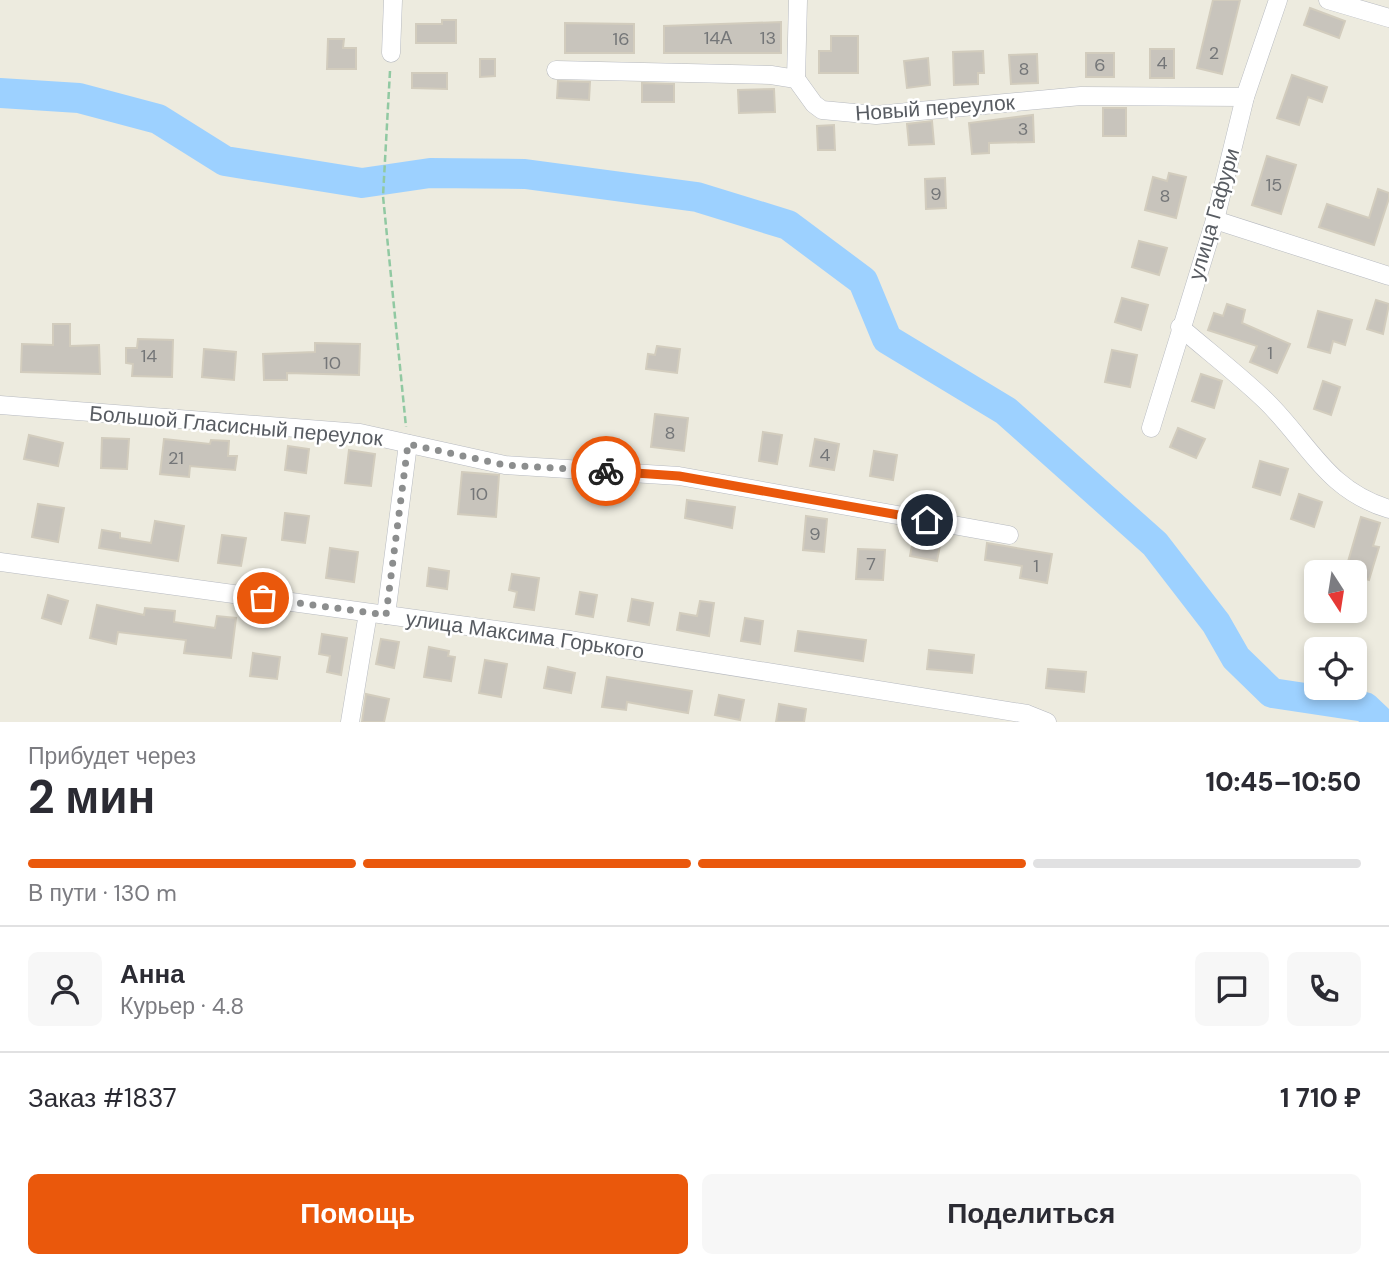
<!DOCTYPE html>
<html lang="ru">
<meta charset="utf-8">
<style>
body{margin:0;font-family:"DM Sans",sans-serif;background:#f7f7f7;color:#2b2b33;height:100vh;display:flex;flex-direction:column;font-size:26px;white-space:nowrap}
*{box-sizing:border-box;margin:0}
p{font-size:23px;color:#7c7c81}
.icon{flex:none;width:38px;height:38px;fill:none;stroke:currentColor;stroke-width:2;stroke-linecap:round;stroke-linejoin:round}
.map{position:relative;height:722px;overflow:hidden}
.drawer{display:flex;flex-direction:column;background:#fff;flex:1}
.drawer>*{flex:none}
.needle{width:46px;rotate:168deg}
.tools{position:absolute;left:1304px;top:560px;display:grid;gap:14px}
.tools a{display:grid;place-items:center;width:63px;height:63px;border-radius:10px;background:#fff;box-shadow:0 4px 10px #0003;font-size:35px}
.pin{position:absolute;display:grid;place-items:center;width:60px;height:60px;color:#fff;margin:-30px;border:4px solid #fff;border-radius:50%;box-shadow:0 2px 7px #0007}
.courier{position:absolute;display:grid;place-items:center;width:70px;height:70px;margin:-35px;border:5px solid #ea580c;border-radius:50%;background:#fff;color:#222;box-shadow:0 2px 9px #0007}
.headline em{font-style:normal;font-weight:800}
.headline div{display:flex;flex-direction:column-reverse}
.headline{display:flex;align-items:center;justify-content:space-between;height:119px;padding:0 28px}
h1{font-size:46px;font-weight:800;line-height:52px}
.bar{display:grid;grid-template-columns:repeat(4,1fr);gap:10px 7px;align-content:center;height:84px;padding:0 28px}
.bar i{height:9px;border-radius:5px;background:#e1e1e2}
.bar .active{background:#ea580c}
.bar p{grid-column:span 4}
.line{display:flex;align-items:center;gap:18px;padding:0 28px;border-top:2px solid #e1e1e2}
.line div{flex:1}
.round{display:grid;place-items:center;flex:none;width:74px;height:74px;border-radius:10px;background:#f7f7f7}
.action{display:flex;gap:14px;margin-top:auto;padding:14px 28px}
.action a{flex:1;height:80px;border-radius:10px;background:#ea580c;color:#fff;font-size:28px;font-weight:800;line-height:80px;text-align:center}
.action a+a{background:#f7f7f7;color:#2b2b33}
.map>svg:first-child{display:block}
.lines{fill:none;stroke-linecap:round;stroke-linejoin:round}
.river{stroke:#9dd1ff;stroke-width:30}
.building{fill:#c8c4bc;stroke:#d2ccbd;stroke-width:2}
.street-casing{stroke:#b7bac0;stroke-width:19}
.path{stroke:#91c9a2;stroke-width:2.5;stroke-dasharray:7 3.5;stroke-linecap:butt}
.street{stroke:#fff;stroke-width:18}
.done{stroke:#8c8e8e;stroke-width:7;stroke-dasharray:0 12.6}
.route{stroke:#ea580c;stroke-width:9}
.labels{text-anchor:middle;stroke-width:5;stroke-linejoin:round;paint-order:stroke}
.number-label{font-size:18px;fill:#747678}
.street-label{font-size:21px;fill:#585c62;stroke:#fff}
</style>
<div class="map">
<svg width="1389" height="722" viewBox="0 0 1389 722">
<rect width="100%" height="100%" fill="#edebdf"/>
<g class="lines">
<!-- river -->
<polyline class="river" points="0,93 79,98 158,119 225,161 362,183 430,173 525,174 697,197 788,225 863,281 887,339 1006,411 1155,544 1216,623 1236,658 1272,693 1365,707 1381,722"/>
</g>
<!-- building -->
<g class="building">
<polygon points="1213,0 1240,0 1222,74 1197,68"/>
<polygon points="1310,8 1345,21 1339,38 1304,25"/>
<polygon points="442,20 456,20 456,43 416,43 416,24 442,24"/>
<polygon points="781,22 781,53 664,53 664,26"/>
<polygon points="565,23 634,24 634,53 565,53"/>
<polygon points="831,36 858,36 858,73 819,73 819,51 831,51"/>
<polygon points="328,39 344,39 343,48 356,48 356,69 327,69"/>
<rect x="1150" y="49" width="24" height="29"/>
<polygon points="983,51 984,73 978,73 978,84 954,85 953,52"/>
<rect x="1086" y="53" width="28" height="24"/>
<polygon points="1037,54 1038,83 1011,84 1009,55"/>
<polygon points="928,58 930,85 907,88 904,61"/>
<polygon points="480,59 495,59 495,76 480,77"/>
<polygon points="412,73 447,73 447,89 412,88"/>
<polygon points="1292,75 1327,87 1322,102 1308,97 1299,125 1277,118"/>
<polygon points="558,81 590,82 589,100 557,98"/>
<polygon points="642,83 674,84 674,102 642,102"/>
<polygon points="774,89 775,112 739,113 738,90"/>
<rect x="1103" y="108" width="23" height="28"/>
<polygon points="1033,115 1034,142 989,143 989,153 972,154 969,123"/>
<polygon points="932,121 934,144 909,145 907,124"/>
<polygon points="834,125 835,150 818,150 817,126"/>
<polygon points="1267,156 1296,165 1281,214 1252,205"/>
<polygon points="1169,173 1186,177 1176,218 1145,210 1153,177 1167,181"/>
<polygon points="945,178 946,208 926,209 925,179"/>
<polygon points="1378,189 1389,193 1389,198 1374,245 1319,227 1327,204 1369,218"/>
<polygon points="1139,241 1167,248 1159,275 1132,267"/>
<polygon points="1122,298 1148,305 1141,330 1115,322"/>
<polygon points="1376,300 1389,304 1383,334 1367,329"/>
<polygon points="1227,304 1245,310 1242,323 1290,344 1277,373 1250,362 1257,346 1208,330 1214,313 1223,316"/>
<polygon points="1318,311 1352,320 1345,345 1333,341 1330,353 1308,347"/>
<polygon points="53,324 70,324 70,346 99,345 100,374 21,372 22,344 53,345"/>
<polygon points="138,339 173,340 172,377 132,376 133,364 126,363 126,348 137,348"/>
<polygon points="315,343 360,344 359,375 287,373 287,380 264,380 263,354 315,352"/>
<polygon points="657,346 680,349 677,373 646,369 648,354 655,355"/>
<polygon points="204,349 236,352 234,380 202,377"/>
<polygon points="1112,350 1137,355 1130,387 1105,382"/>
<polygon points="1201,374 1222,381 1214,408 1192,401"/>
<polygon points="1323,381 1340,387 1331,415 1314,409"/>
<polygon points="655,414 688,418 684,451 651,447"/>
<polygon points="1178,428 1205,439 1196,458 1170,447"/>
<polygon points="763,432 782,435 777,464 759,461"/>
<polygon points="29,435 63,443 58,466 24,459"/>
<polygon points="102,438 129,439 127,469 101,468"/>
<polygon points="164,439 210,444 211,440 229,441 228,456 237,456 235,470 190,466 189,477 160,474"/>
<polygon points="815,439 839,444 834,470 810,466"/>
<polygon points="288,446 309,449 306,473 285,470"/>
<polygon points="349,450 375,454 371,486 345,483"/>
<polygon points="874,451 897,455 893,480 870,476"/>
<polygon points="1260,461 1288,469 1280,495 1253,487"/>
<polygon points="462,472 499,475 496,517 458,514"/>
<polygon points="1299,494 1322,502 1314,527 1291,519"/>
<polygon points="687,500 735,507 732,528 685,518"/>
<polygon points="38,504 64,508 58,542 32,537"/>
<polygon points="285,513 309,516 305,543 282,540"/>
<polygon points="806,516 827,519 824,552 803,550"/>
<polygon points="1361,517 1380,523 1373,546 1379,547 1369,580 1354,575 1354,572 1345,572"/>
<polygon points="155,521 184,526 178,561 99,548 102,530 120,533 120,538 151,543"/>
<polygon points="915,530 942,535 937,561 910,556"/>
<polygon points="222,535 246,538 241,566 218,563"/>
<polygon points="987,543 1052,554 1047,583 1020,578 1022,566 985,560"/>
<polygon points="330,548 358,552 354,582 326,578"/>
<polygon points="858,549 885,550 883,580 856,579"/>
<polygon points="429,568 449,571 447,589 427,586"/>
<polygon points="512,574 539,578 534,610 514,607 517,592 509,590"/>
<polygon points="580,592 597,595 593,617 576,614"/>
<polygon points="48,595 68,601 61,624 42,618"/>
<polygon points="632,599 653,603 649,625 628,621"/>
<polygon points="700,601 714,603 709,636 677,630 680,613 697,616"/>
<polygon points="97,605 144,615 145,608 175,611 174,622 215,628 217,616 236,618 231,658 184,653 186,640 118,632 116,644 90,638"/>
<polygon points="745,618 763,621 760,644 741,641"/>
<polygon points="798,631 866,640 863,661 795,651"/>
<polygon points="322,634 347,638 341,675 327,672 330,656 319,654"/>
<polygon points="381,639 399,642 394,668 376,664"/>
<polygon points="429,647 449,651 448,656 455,657 451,681 424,677"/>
<polygon points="929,650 974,655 972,673 927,669"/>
<polygon points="253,653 280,657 277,679 250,676"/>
<polygon points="485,660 507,664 501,697 479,693"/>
<polygon points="548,667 575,673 571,693 544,688"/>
<polygon points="1048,669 1086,672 1084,692 1046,688"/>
<polygon points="607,677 692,691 688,713 627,702 626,710 602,707"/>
<polygon points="366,694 389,699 384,722 362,722"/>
<polygon points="719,695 744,700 740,720 715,715"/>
<polygon points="779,704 806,709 804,722 776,722"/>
</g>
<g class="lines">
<!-- street casing -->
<g class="street-casing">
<g id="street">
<polyline points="1328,0 1389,18"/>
<polyline points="391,53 393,0"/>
<polyline points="556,70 771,75 796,79 814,104 822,110 876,115 1081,96 1245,97"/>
<polyline points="796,79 798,0"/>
<polyline points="1215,220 1389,276"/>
<path d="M 1180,327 C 1209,352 1239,375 1266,401 C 1309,443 1326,490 1389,509"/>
<polyline points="0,405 360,433 505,465 679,476 1009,535"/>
<polyline points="1151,428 1215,220 1245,97 1278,0"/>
<polyline points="0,562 569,640 1027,714 1047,722"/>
<polyline points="386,615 408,444"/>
<polyline points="350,722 368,613"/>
</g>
</g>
<!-- path -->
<polyline class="path" points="390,71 383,196 406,427"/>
<!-- street -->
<use href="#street" class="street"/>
</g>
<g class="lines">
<!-- done -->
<polyline class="done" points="263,598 386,615 408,444 505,465 606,471"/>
<!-- route -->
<polyline class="route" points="606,471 679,476 927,520"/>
</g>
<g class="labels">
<!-- number labels -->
<g class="number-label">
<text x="718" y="44">14А</text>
<text x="768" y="44">13</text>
<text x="621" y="45">16</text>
<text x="1214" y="59">2</text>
<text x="1162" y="69">4</text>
<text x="1100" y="71">6</text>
<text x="1024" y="75">8</text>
<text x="1023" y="135">3</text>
<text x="1274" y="191">15</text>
<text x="936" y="200">9</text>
<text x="1165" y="202">8</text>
<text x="1270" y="359">1</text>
<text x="149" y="362">14</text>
<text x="332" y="369">10</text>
<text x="670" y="439">8</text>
<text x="825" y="461">4</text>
<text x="176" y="464">21</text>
<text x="479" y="500">10</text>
<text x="815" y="540">9</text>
<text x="871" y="570">7</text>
<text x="1036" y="572">1</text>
</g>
<!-- street labels -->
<g class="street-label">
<text transform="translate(935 108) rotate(-4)" y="7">Новый переулок</text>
<text transform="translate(1214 214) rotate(-74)" y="7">улица Гафури</text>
<text transform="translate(236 426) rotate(5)" y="7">Большой Гласисный переулок</text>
<text transform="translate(525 635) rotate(8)" y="7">улица Максима Горького</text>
</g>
</g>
</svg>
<div class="tools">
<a><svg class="needle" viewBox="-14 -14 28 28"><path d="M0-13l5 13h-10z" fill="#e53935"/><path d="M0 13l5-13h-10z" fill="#7c7c81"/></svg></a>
<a><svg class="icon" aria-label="locate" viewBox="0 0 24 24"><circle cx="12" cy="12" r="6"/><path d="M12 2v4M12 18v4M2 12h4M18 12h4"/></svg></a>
</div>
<div class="pin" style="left:263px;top:598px;background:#ea580c"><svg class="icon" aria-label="bag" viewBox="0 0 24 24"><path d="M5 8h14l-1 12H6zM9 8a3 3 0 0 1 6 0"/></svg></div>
<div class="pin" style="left:927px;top:520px;background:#1f2937"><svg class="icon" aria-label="home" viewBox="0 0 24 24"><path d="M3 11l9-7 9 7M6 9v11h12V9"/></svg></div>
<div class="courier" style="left:606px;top:471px"><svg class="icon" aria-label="bike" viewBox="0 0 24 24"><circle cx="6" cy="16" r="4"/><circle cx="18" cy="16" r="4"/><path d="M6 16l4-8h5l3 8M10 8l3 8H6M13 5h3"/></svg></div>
</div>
<section class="drawer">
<div class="headline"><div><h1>2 мин</h1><p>Прибудет через</p></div><em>10:45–10:50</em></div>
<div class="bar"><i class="active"></i><i class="active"></i><i class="active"></i><i></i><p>В пути · 130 m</p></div>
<div class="line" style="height:126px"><a class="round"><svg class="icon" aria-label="person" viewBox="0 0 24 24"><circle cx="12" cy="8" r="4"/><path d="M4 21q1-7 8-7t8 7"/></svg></a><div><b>Анна</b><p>Курьер · 4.8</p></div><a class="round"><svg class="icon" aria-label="chat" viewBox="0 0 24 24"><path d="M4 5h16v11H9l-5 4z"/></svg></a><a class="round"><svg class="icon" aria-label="phone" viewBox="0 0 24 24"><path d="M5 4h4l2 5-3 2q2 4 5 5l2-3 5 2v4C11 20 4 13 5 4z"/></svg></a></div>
<div class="line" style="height:91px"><div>Заказ #1837</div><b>1 710 ₽</b></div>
<div class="action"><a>Помощь</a><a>Поделиться</a></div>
</section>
